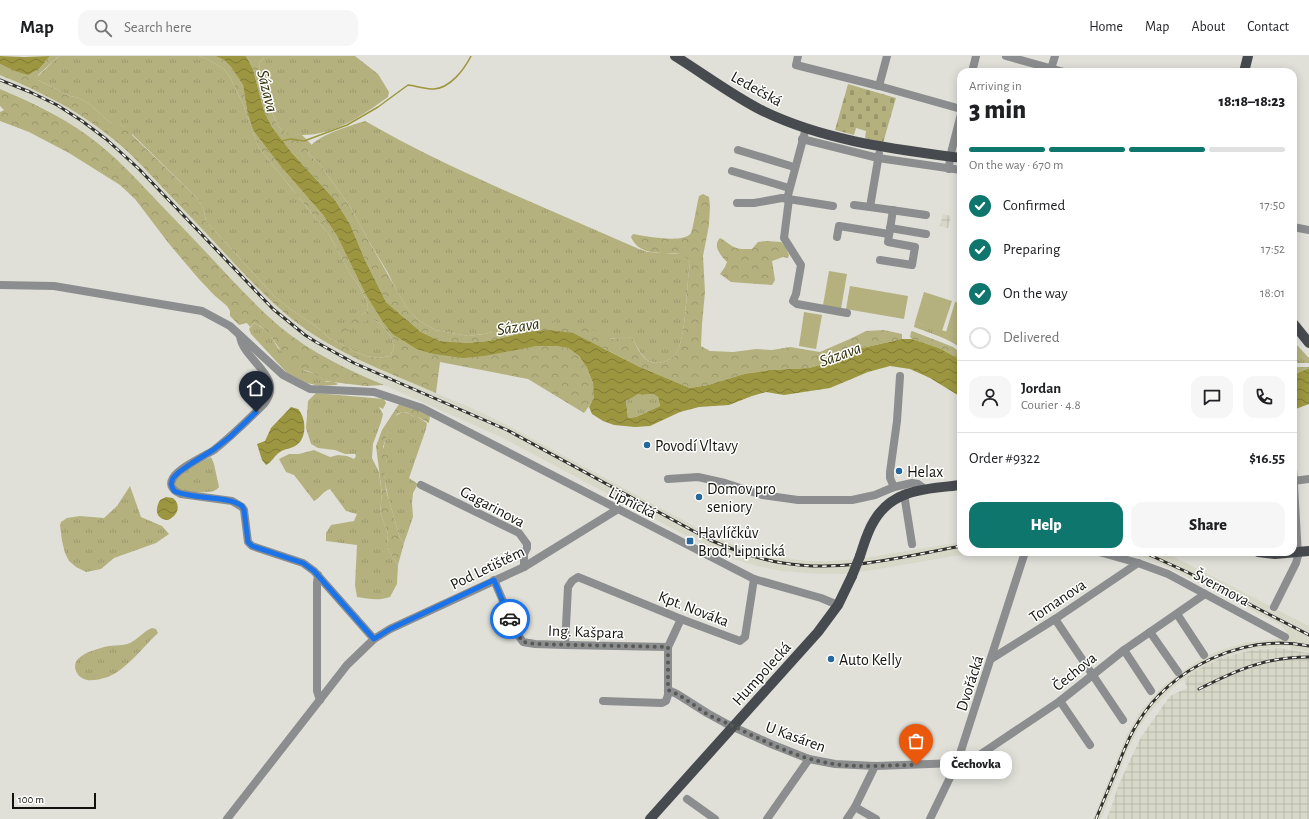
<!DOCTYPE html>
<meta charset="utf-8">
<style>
body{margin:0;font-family:"Alegreya Sans",sans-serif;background:#f6f6f6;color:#202124;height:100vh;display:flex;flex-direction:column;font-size:15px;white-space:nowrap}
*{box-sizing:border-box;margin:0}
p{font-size:13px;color:#757577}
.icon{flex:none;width:22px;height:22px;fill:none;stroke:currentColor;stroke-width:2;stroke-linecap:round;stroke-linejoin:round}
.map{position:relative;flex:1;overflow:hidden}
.sheet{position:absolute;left:957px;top:12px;width:340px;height:488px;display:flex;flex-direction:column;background:#fff;border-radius:12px;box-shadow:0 2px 10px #0003}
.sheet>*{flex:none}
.scale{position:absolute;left:12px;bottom:10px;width:84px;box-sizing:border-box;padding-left:4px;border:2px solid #11110e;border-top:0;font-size:11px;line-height:14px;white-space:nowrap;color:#11110e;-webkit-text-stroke:3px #fffffe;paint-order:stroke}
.pin{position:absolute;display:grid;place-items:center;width:34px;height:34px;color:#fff;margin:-41px -17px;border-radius:50% 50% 50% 0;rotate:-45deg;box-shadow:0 0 4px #0007}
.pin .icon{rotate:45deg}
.courier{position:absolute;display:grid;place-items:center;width:40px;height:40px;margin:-20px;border:3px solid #1a73e8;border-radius:50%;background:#fff;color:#222;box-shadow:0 1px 5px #0007}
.bubble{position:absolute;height:28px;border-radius:12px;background:#fff;box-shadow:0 2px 10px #0003;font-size:13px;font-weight:800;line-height:28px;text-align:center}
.overview em{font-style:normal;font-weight:800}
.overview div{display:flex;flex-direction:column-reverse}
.overview{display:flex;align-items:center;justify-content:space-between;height:68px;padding:0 12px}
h1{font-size:26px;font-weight:800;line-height:30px}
.bar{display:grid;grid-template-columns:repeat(4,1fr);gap:6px 4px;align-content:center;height:48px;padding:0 12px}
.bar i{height:5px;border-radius:3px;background:#e0e0e0}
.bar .selected{background:#0f766e}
.bar p{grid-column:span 4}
.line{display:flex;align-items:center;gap:10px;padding:0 12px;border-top:1px solid #e0e0e0}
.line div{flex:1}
.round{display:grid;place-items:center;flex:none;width:42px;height:42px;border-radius:12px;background:#f6f6f6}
ol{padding:0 12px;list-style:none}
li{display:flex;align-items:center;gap:12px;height:44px}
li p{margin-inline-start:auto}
li .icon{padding:4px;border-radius:50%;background:#0f766e;color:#fff;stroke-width:4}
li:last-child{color:#757577}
li i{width:22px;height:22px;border:2px solid #e0e0e0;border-radius:50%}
.primary-button{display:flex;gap:8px;margin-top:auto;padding:8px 12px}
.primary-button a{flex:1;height:46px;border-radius:12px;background:#0f766e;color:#fff;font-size:16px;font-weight:800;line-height:46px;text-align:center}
.primary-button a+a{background:#f6f6f6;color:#202124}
header{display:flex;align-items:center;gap:24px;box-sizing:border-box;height:56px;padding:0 20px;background:#fff;border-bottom:1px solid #e0e0e0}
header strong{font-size:19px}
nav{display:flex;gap:22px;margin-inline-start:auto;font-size:14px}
.search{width:280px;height:36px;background:#f6f6f6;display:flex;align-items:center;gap:10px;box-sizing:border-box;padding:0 14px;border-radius:12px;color:#757577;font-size:15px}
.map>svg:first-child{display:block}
.built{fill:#d8d8c9}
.industrial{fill:url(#industrial-grid)}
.grass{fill:url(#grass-tufts)}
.forest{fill:url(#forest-crowns)}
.cemetery{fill:url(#cemetery-stones)}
.pitch{fill:#b4b17f}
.water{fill:url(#water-waves);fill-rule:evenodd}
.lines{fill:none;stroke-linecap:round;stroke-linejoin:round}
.stream{stroke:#9c9640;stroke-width:1.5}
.minor{stroke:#8b8d8f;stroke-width:8}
.major{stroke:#474b4f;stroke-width:10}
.rail-casing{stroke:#31312d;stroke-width:3}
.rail{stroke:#fffffe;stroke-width:1.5;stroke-dasharray:4.5;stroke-linecap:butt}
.major-bridge{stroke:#474b4f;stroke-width:10}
.done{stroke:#595955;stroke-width:4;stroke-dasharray:0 7.2}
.route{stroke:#1a73e8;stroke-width:5}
.poi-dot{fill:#26689e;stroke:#fffffe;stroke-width:1.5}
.labels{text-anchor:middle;stroke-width:3;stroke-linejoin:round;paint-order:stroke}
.street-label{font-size:16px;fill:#11110e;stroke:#fffffe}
.poi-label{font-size:16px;fill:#11110e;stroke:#fffffe;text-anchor:start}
.water-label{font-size:17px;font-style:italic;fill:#33310b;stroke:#fffffe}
</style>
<header>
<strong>Map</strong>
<div class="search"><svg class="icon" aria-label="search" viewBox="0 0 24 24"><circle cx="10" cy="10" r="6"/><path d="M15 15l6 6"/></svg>Search here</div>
<nav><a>Home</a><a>Map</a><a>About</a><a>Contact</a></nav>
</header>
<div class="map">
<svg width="1309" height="763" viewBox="0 0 1309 763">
<defs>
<pattern id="industrial-grid" width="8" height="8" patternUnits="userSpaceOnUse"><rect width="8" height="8" fill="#d8d8c9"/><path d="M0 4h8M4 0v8" fill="none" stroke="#b8b8ab"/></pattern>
<pattern id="grass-tufts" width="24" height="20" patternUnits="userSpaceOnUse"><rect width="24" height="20" fill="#b4b17f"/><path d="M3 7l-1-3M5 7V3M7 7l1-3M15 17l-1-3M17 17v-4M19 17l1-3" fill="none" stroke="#9a976d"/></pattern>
<pattern id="forest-crowns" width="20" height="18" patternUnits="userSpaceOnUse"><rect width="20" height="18" fill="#b4b17f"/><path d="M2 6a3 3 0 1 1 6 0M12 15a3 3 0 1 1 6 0" fill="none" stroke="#9a976d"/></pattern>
<pattern id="cemetery-stones" width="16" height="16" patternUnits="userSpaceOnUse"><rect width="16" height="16" fill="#b4b17f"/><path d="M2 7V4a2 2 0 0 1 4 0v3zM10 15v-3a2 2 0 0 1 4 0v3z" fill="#9a976d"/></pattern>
<pattern id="water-waves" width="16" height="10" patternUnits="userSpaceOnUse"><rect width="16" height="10" fill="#9c9640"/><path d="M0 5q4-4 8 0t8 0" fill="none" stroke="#7e7934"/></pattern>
</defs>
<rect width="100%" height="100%" fill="#e0e0d9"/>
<!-- built -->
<g class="built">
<polygon points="0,19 32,32 59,45 84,61 109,79 142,110 276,250 287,259 318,282 339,294 375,311 474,353 509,370 712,480 735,489 760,497 783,502 807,505 831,505 858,503 961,486 961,496 978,496 873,514 845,518 819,518 781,515 757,510 730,502 707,491 503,382 350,314 321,300 300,286 279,270 246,239 122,108 53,57 27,44 0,33"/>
<polygon points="1127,496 1165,496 1309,570 1309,596 1291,593 1290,590 1256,593 1245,595 1232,598 1210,607 1188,620 1175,630 1155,650 1140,670 1127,696 1101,763 1093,763 1127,678 1139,657 1161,632 1184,614 1206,600 1218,595 1244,587 1276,583 1289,580 1281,569 1175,515 1141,500"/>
</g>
<!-- industrial -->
<g class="industrial">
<polygon points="943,158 951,160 948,172 940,170"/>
<polygon points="1280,592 1309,597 1309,763 1107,763 1119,728 1141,681 1170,640 1187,632 1184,623 1197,614 1221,602 1252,594"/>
</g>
<!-- grass -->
<g class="grass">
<polygon points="59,0 199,0 209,4 224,13 230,21 243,48 259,92 330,180 350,218 358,228 367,246 368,252 367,255 362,259 368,264 374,264 380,267 392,282 394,292 390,300 378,302 366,300 354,295 331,283 314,269 289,252 274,240 206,165 203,152 198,143 132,78 132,74 120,69 113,69 89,48 79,42 70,40 38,24 38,20"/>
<path d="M 264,0 L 355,0 L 378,18 L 389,36 L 388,41 C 361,60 334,80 300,79 C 293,78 285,78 280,72 C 272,63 264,28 260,15 L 259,7 L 264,2 Z"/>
<path d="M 365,65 C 452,115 547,152 639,193 L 648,196 L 681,198 L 686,200 L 690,207 C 686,227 687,287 674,300 C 671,303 666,305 663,306 C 644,310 640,295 632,282 C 623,280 615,285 606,281 L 506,273 L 484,278 L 468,280 L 435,274 L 418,264 L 407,252 L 396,233 L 388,217 L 367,182 L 351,152 L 319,107 L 309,99 L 308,95 C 312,80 350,70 365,65 Z"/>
<path d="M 915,266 L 961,280 L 961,292 C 947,282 930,277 914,271 Z"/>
<polygon points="254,267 258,269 269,277 278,292 305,315 316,318 326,326 334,326 338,328 336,329 320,330 307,327 287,317 251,278 249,273"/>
<polygon points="1296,288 1309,302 1309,307 1297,307 1293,308 1293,290"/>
<path d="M 316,337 L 384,343 L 386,347 L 383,353 L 379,351 L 383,358 L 381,366 L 373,388 L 372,402 L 379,416 L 382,438 L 380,456 L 388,478 L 387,488 L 389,495 L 398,509 L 397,528 L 390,541 C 378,545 369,543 357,541 L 355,529 L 357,489 L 326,485 L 326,477 L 331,469 L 354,465 L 357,458 L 346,455 L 330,433 C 323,435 320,442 314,445 L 294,419 L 286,416 L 279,403 L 289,398 L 299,398 L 314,394 L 330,401 L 338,399 L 347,400 L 354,403 L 356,400 L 355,398 L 345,398 L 335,394 L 318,392 L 311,388 L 306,372 L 308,345 Z"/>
<polygon points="638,338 640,338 641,339 653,338 658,341 660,350 636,361 628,362 626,343 632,342"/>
<path d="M 403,356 L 410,358 L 414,361 L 418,361 L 427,367 L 426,373 L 409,422 L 418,428 L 413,437 L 412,447 L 413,461 L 404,487 L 400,482 C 391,449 373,405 390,371 C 394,363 394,359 403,356 Z"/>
<path d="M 211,401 L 214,408 L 219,431 C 219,432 214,435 214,435 C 207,437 183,437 178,433 C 175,430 175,427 174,424 L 189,412 Z"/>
<polygon points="130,430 141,461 162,470 169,478 156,487 114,502 101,513 86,516 76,511 69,505 65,497 62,485 60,469 61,466 67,462 80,460 104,462 117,450"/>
<path d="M 152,572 L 156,573 L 158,577 C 143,591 127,613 108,621 C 101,623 90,626 84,623 C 76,620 72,609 78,603 C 85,596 99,592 109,590 C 116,589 123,590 130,587 C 138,583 144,575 152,572 Z"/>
</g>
<!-- forest -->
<g class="forest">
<path d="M 50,0 L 59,0 L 38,19 L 38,24 L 70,40 L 79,42 L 89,48 L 113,69 L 120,69 L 125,71 L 127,69 L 132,71 L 132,79 L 198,143 L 203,152 L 206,165 L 274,240 L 289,252 L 314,269 L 331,283 L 354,295 L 366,300 L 378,302 L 390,300 L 394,292 L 392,282 L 380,267 L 374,264 L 368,264 L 350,274 L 334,279 L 331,277 L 331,274 L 362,259 L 367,255 L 368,252 L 367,246 L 358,228 L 350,218 L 330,180 L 259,92 L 243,48 L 230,21 L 224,13 L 209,4 L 199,0 L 215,0 L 224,4 L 231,11 L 243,29 L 247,54 L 283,113 L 323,159 L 337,180 L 366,239 L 382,265 L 392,278 L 416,293 L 520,292 L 537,290 L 555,290 L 568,292 L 579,300 L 587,312 L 593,327 L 595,342 L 584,357 L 528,323 L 440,306 L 436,337 C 385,315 331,296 287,259 C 268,243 250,224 233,206 C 210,181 186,156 162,131 C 145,113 128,94 108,79 C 74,52 39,35 0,19 L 0,8 L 12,14 L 40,12 Z"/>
<path d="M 246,0 L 264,0 L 264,2 L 259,7 L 260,15 C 264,28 272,65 281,73 C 287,78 294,78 302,79 L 312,89 L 308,95 L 309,99 L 319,107 L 351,152 L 367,182 L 407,252 L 418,264 L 435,274 L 468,280 L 484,278 L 533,266 L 549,265 L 571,268 L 597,275 L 612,283 L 628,281 L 632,282 C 640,296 644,310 663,306 C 666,305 671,303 674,300 C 687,287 686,227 690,207 C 688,204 687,201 684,200 C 681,197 676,198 672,197 C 657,197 638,198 631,181 L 633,178 C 644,180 684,188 691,177 C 693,173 697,148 699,140 L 703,138 L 709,141 L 710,150 L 709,169 L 703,200 L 705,236 L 702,268 L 701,290 L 710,295 L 733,296 L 756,293 L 772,294 L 790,291 L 820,296 L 852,282 L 866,275 L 884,274 L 902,278 L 902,283 L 862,292 L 834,305 L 809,312 L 770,314 L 744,318 L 708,329 L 690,332 L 640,311 L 603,292 L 527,276 L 488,285 L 467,287 L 440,285 L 421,276 L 386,246 L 365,204 L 350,168 L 335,144 L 292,97 L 272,71 L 264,55 L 253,13 Z"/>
<path d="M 0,33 C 36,48 69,64 100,89 C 122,107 141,128 160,148 C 184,173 208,198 231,223 C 246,239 262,255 279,270 C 310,296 346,313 384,329 L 366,330 L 324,325 C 315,314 299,316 289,305 C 277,292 271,274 254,267 L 250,271 L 247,267 L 239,269 L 230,260 L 230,255 L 227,250 L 214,239 L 198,222 L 170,189 L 135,143 L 120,129 L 69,97 L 29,76 L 0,65 L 0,56 L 4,54 L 0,50 Z"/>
<path d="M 720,182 C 725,184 727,187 732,190 C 738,194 745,193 752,193 L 758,186 L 767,185 L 781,186 L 786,192 L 789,199 L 788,202 L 783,201 L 772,205 L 775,224 L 772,229 L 731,226 L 720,218 L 725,211 L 727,206 C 721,200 712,190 720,182 Z"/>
<polygon points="912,275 938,285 953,291 961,297 961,304 939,292 912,283 910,281 911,276"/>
<polygon points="1299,311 1309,311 1309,312 1293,319 1293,312"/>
<path d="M 399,348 L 407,349 L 430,359 L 429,367 L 418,361 L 414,361 C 408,356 404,355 397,358 L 388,376 L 383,391 L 390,402 L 384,413 L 386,434 L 400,482 L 404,487 L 398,509 L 389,495 L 387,488 L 388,478 L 380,456 L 382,438 L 376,390 L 382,374 Z"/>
</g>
<!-- cemetery -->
<polygon class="cemetery" points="848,28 896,42 883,87 865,82 866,75 856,72 854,79 835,74"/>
<!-- pitch -->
<g class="pitch">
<polygon points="829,215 847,218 841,253 823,249"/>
<polygon points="850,230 908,240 904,263 846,253"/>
<polygon points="924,236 952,245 942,275 915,266"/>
<polygon points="955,246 961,247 961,280 946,276"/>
<polygon points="804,256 822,259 816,293 799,290"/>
</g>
<!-- water -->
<g class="water">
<polygon points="0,0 24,1 50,0 40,12 28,19 12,14 0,8"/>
<path d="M 215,0 L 246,0 L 253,13 L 264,55 L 272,71 L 292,97 L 335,144 L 350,168 L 365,204 L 386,246 L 421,276 L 440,285 L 467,287 L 488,285 L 527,276 L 549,274 L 573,277 L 640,311 L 690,332 L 708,329 L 744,318 L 770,314 L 809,312 L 834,305 L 862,292 L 902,283 L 912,283 L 939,292 L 961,304 L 961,341 L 930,322 L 910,313 L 890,310 L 868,316 L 830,332 L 784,339 L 766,336 L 752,340 L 729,349 L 699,351 L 680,356 L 650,370 L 635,371 L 614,369 L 603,365 L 592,358 L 589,351 L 594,342 L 593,327 L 587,312 L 579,300 L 568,292 L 555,290 L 537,290 L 484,300 L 463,302 L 434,298 L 416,293 L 392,278 L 382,265 L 366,239 L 337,180 L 323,159 L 283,113 L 253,74 L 247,54 L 243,29 L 231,11 L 224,4 ZM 638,338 L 640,338 L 641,339 L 653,338 L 658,341 L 660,350 L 636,361 L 628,362 L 626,344 L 632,342 Z"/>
<polygon points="1309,312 1309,348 1293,354 1293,319"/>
<path d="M 291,351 L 298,353 C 307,363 307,384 295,390 C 290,393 284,393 280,396 C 274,400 272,406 266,409 L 262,404 L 257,388 L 265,385 L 271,372 Z"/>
<path d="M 166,441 L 173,442 C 182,450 177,460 168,464 C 155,463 155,453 160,444 Z"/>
</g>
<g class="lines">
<!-- stream -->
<path class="stream" d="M 281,85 L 291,83 L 304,85 L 347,69 L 378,51 L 408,29 C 416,30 425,33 434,33 C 450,32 464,14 471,0"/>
<!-- minor -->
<g class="minor">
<polyline points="798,0 796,9 879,30 961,53"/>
<polyline points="1006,0 1064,16"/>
<polyline points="972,16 976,0"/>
<polyline points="1050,16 1055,0"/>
<polyline points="879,30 887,0"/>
<polyline points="802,83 878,102 961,114"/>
<polyline points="738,94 794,111"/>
<polyline points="879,98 870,151 926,159"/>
<polyline points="949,113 950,101 961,58"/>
<polyline points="732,115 789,132"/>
<polyline points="787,143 806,72"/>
<polyline points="789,143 784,182 801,209 796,238 793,245 797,248 847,257"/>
<polyline points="737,147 754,147 782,142 833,150"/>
<polyline points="854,149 870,151"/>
<polyline points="1293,171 1309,174"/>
<polyline points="890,172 926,178"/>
<polyline points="837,181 839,170 889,178"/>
<polyline points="880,204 912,209 915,191 888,186 893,154"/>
<polyline points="0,229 54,230 202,255 230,270 283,319 310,333 374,336 422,352 754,523 821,542 838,549"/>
<path d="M 240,280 C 243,305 286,320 264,348 C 248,364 232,380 214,394 C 203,401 180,411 173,422 C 168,430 174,435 181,438 L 232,445 L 242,451 L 244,454 L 248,486 L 252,490 L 303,507 L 314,515 L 374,583"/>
<polyline points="668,423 698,421 725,427 762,439 798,444 852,444 875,439 894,431 912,427 918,428 925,433"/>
<polyline points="1293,425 1309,423"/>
<polyline points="421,429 519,477 527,488 527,492 524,498 524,511"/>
<polyline points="894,431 890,422 890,416 897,365 900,320"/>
<polyline points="904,438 912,488"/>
<polyline points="1099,496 1138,507 1168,518 1285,581"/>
<polyline points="318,519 317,527 317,635 320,644"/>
<polyline points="494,524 516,576 523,586 535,588 565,589 668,591"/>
<polyline points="1274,551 1296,507 1298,500 1293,412"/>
<polyline points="1177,558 1204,599"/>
<polyline points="1055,563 1123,664"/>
<polyline points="1150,576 1178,616"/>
<polyline points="565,589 568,531 572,525 578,521 681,563 740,585 745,581 754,523"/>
<polyline points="1124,594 1151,635"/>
<polyline points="991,603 1055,563 1138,507"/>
<polyline points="668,634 677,638 707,657 727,668 771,688 809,703 835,708 875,710 957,707 975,702 1060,645 1124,594 1205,538"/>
<polyline points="603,645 662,647 666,645 668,639 668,591 681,563"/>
<polyline points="1060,645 1090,689"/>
<polyline points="687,743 715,763"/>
<polyline points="855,751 876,763"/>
<polyline points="227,763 347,609 374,583 390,573 524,511 618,453"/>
<polyline points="767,763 809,703"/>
<polyline points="847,763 855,751 875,710"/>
<polyline points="930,763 957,707 1025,496"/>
</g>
<!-- major -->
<g class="major">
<path d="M 675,0 C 704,18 733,40 763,55 C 825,85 894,93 961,102"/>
<polyline points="1244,16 1248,0"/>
<polyline points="1293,267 1309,287"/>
<polyline points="1258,496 1275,498 1309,495"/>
<path d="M 860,500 C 864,488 867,476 874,465 C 893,432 928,433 961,429"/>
<polyline points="650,763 818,576 838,549 852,520"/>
</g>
<!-- rail casing -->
<g class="rail-casing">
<g id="rail">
<path d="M 0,24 L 30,36 L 57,49 L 82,65 L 106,83 L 139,113 L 273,253 L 305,279 L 316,286 L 354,307 L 507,374 L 710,484 C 734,494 757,503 783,507 C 842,517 903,501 961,490"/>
<polyline points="1143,496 1187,516 1309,579"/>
<path d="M 1199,633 C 1237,614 1265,601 1309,601"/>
<path d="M 1096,763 C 1103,746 1110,729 1117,712 C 1123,697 1128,682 1137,668 C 1171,611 1244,577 1309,590"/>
</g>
</g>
<!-- rail -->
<use href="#rail" class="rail"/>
<!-- major-bridge -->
<polyline class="major-bridge" points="852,520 860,500"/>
</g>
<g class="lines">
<!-- done -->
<path class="done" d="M 510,563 L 516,576 L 523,586 L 535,588 L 668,591 L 668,634 C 682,639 694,650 707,658 C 714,662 722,665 729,668 C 762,684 797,703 834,708 C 861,712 889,709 916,709"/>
<!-- route -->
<path class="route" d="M 256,356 L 230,381 L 213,394 L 192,407 L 179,416 L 173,422 L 171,428 L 174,435 C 194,444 226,439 242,450 L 244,454 L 248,486 L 252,490 L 303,507 L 314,515 L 374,583 L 390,573 L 494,524 L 510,563"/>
</g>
<!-- markers -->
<g class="poi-dot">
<circle cx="647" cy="389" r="4"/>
<circle cx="899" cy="415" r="4"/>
<circle cx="699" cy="441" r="4"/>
<rect x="686" y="481" width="8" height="8" rx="2"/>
<circle cx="831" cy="603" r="4"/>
</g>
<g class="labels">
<!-- street labels -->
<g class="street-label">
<text transform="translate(757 32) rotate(29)" y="6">Ledečská</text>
<text transform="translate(633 446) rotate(27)" y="6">Lipnická</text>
<text transform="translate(493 450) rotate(28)" y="6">Gagarinova</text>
<text transform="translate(487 511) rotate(-26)" y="6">Pod Letištěm</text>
<text transform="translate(1222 531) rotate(28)" y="6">Švermova</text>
<text transform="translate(1057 544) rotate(-34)" y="6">Tomanova</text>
<text transform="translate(694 552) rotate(21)" y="6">Kpt. Nováka</text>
<text transform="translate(586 575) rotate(2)" y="6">Ing. Kašpara</text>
<text transform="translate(1074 615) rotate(-39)" y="6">Čechova</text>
<text transform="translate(761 617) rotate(-48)" y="6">Humpolecká</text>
<text transform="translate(969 627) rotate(-72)" y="6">Dvořácká</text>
<text transform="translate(796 680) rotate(20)" y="6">U Kasáren</text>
</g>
<!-- poi labels -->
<g class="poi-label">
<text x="655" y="395">Povodí Vltavy</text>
<text x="907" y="421">Helax</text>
<text x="707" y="438">Domov pro<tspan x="707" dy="18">seniory</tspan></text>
<text x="698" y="482">Havlíčkův<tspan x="698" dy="18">Brod, Lipnická</tspan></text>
<text x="839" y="609">Auto Kelly</text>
</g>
<!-- water labels -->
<g class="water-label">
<text transform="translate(268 35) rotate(76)" y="6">Sázava</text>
<text transform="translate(518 270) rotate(-9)" y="6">Sázava</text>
<text transform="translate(840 298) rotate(-20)" y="6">Sázava</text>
</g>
</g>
</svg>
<div class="scale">100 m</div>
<div class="pin" style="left:916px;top:709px;background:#ea580c"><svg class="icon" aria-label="bag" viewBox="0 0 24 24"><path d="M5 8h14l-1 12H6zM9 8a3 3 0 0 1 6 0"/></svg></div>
<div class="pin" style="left:256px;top:356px;background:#1f2937"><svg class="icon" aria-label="home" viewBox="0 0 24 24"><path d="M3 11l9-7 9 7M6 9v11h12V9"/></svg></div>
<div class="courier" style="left:510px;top:563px"><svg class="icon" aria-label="car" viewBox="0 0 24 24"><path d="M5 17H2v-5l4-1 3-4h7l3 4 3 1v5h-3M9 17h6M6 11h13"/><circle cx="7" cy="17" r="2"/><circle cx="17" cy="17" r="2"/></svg></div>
<div class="bubble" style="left:940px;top:695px;width:72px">Čechovka</div>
<section class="sheet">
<div class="overview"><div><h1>3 min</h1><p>Arriving in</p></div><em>18:18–18:23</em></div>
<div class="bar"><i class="selected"></i><i class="selected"></i><i class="selected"></i><i></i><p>On the way · 670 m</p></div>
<ol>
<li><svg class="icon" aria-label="check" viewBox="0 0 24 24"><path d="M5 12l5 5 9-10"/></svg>Confirmed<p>17:50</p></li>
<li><svg class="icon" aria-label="check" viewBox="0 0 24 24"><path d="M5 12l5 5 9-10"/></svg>Preparing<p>17:52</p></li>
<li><svg class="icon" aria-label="check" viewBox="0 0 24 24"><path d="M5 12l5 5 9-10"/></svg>On the way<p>18:01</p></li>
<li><i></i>Delivered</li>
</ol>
<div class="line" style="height:72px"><a class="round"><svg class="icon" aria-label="person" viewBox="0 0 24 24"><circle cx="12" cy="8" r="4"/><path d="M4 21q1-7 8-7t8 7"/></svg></a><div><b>Jordan</b><p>Courier · 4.8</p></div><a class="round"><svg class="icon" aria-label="chat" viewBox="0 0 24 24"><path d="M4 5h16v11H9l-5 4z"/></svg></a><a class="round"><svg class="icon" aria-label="phone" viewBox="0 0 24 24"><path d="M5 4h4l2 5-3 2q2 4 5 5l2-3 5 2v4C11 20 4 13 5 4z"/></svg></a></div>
<div class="line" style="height:52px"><div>Order #9322</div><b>$16.55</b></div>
<div class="primary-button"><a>Help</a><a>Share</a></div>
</section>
</div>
